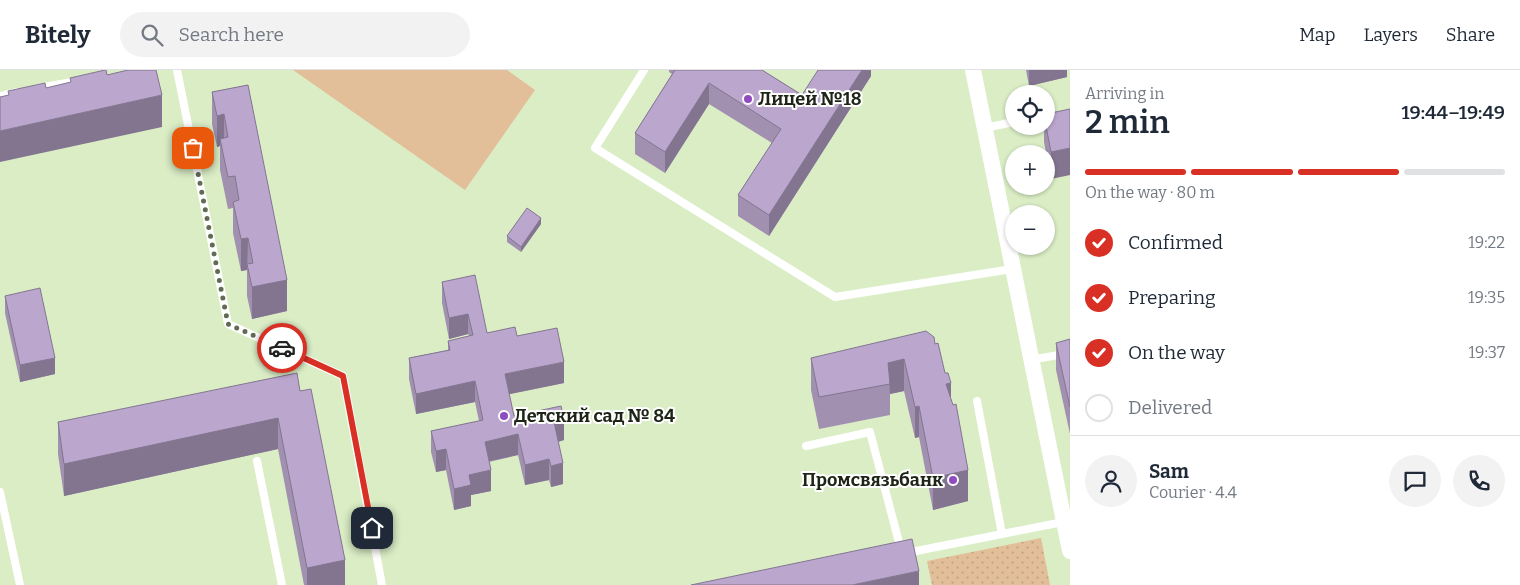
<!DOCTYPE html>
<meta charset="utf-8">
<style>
body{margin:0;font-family:Bitter,serif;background:#f2f2f3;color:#1f2937;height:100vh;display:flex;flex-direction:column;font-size:19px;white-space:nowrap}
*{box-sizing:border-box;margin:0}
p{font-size:16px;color:#747a83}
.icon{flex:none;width:28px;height:28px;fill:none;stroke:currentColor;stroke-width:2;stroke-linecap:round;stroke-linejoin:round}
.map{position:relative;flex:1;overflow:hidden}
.details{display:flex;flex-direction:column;background:#fff;width:450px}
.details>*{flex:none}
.fabs{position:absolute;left:1005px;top:15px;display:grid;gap:10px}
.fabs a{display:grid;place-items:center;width:50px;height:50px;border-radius:50%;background:#fff;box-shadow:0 1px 4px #0004;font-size:25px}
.pin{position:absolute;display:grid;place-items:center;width:42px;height:42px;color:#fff;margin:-21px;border-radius:10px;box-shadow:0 2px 8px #0006}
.courier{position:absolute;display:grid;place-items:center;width:50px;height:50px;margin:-25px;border:4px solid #d93025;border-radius:50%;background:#fff;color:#222;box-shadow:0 1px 6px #0007}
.overview em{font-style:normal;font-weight:600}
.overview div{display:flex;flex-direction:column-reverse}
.overview{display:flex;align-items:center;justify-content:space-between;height:85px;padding:0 15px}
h1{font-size:32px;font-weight:600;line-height:38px}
.bar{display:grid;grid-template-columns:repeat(4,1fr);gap:8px 5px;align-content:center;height:60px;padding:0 15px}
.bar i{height:6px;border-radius:4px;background:#e0e1e3}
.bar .active{background:#d93025}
.bar p{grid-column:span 4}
.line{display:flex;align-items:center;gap:12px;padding:0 15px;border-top:1px solid #e0e1e3}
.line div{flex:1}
.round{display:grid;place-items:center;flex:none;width:52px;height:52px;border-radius:26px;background:#f2f2f3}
ol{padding:0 15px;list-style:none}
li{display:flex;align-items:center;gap:15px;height:55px}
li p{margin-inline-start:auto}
li .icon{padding:5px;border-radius:50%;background:#d93025;color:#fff;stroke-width:4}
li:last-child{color:#747a83}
li i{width:28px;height:28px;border:2px solid #e0e1e3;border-radius:50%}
header{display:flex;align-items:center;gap:30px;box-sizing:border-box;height:70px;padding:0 25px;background:#fff;border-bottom:1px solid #e0e1e3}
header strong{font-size:24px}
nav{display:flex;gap:28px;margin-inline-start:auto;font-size:18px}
.search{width:350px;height:45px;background:#f2f2f3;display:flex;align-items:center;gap:12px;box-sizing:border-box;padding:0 18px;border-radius:28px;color:#747a83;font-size:19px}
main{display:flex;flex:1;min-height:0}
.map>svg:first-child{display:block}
.green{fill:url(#green-dots)}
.pitch{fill:#e2bf99}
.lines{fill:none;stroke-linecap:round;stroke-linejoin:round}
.lane{stroke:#fff;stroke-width:8}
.street{stroke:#fff;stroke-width:16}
.wall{fill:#a190b0}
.shaded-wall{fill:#837590}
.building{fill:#bba7cd;stroke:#837590}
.done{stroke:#606b53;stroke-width:5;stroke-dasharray:0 9}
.route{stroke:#d93025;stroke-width:6}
.poi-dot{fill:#8f4bc0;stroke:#fff;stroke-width:2}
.labels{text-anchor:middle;stroke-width:4;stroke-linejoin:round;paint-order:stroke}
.poi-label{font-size:18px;font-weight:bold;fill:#1e2516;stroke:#fff;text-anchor:start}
</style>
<header>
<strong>Bitely</strong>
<div class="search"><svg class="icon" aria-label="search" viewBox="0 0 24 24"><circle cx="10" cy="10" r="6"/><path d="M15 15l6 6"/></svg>Search here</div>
<nav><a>Map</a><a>Layers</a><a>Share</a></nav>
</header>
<main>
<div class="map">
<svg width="1070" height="515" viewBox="0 0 1070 515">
<defs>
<pattern id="green-dots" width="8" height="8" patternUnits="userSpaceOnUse" patternTransform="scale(1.25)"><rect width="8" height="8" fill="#e2bf99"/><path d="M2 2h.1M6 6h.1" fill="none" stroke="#c1a483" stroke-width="1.8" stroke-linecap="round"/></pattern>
</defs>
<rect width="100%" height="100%" fill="#daedc5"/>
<!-- green -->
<polygon class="green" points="1041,468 1050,515 932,515 927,491"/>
<!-- pitch -->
<polygon class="pitch" points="293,0 507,0 535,20 465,120"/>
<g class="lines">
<!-- lane -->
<g class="lane">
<polyline points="177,0 228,254 343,306 382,515"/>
<polyline points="644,0 595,78 835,227 1012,199"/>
<polyline points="38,18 78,11"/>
<polyline points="0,26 17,22"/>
<polyline points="984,58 1014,52"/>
<polyline points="1030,290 1070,283"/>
<polyline points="977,331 1002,464"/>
<polyline points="806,376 870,362 901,480"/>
<polyline points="257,391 282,515"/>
<polyline points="0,422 20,515"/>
<polyline points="906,483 1063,452"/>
</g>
<!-- street -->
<polyline class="street" points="973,0 1070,481"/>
</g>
<!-- wall -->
<g class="wall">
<polygon points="669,0 762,0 802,25 871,0 871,6 769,166 738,146 738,125 772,73 709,34 665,103 635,84 635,63 672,4 669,2"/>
<polygon points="1026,0 1067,0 1067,7 1029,16"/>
<polygon points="248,15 287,241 252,249 247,226 247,200 241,201 233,163 233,138 228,139 220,100 220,76 217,77 212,54 212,22"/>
<polygon points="1070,39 1051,109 1044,72 1044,56 1046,56"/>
<polygon points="541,154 521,182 507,172 507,166"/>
<polygon points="442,212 487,263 517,266 564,313 509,324 514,346 564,370 558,372 563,414 551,417 549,410 525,415 518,385 489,392 491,421 471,425 471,436 454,440 446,400 436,402 431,382 431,361 479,351 475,332 416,344 409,309 409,288 448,280 448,271 469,266 468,264 449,269 442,233"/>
<polygon points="5,226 55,304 20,312 5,243"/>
<polygon points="1070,269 1070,364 1056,300 1056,273"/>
<polygon points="935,274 951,330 968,431 933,440 919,367 915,368 904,321 890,324 890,345 819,359 811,320 811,288"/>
<polygon points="300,321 345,515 304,515 278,379 64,426 58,384 58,352"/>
</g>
<!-- shaded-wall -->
<g class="shaded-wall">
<polygon points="862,0 871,0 871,6 769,166 769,145"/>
<polygon points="1029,0 1067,0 1067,7 1029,16"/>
<polygon points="709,13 709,34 665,103 665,82"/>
<polygon points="162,25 162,57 0,92 0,61"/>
<polygon points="224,44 224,76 220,69 220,76 217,77 217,46"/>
<polygon points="1070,78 1070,105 1051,109 1051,82"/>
<polygon points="541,148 541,154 521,182 521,177"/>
<polygon points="248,168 247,200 241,201 241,169"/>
<polygon points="287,210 287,241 252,249 252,217"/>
<polygon points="468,244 468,264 449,269 449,248"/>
<polygon points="55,288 55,304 20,312 20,295"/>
<polygon points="904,289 904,321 890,324 888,293"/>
<polygon points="564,292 564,313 505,325 505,304"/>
<polygon points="475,311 475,332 416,344 416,324"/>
<polygon points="951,313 951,344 946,314"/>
<polygon points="919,336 919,367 915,368 915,337"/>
<polygon points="278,348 278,379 64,426 64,394"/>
<polygon points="564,349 564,370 554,373 554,352"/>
<polygon points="518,364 518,385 485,392 485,372"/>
<polygon points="446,379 446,400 436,402 436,381"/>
<polygon points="549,389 549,410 525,415 525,395"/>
<polygon points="563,393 563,414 551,417 551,396"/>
<polygon points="491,400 491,421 471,425 471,436 454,440 454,419 469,405"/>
<polygon points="968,400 968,431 933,440 933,408"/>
<polygon points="345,490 345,515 307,515 307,498"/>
<polygon points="919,501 919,515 852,515"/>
</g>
<!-- building -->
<g class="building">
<polygon points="105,0 106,0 107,5 128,0 156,0 162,25 0,61 0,27 9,25 8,21 45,13 46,18 71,12 70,8"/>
<polygon points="675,0 762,0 802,25 818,0 862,0 769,145 738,125 781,59 709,13 665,82 635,63"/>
<polygon points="248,15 287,210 252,217 247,194 253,193 248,168 241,169 233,132 239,130 235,106 228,107 220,69 228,67 224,44 217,46 212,22"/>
<polygon points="1070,39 1070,78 1051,82 1046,56 1046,44"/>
<polygon points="527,138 541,148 521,177 507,166"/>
<polygon points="475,205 487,263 515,257 517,266 557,258 564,292 505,304 514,346 561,336 564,349 554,352 563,393 551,396 549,389 525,395 518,364 485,372 491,400 469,405 471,415 454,419 446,379 436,381 431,361 483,350 475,311 416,324 409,288 450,280 448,271 473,265 468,244 449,248 442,212"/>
<polygon points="40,218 55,288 20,295 5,226"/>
<polygon points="926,261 934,267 935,274 938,273 945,303 948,303 951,313 946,314 953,335 956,334 968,400 933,408 919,336 915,337 904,289 888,293 890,314 819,327 811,288"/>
<polygon points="1070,269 1070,337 1056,273"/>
<polygon points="297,303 300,321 311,319 345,490 307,498 278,348 64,394 58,352"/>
<polygon points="912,469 919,501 852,515 691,515"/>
</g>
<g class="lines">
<!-- done -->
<polyline class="done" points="193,78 228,254 282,278"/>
<!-- route -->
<polyline class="route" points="282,278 343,306 372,458"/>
</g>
<!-- markers -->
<g class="poi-dot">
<circle cx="748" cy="29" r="5"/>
<circle cx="504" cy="346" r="5"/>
<circle cx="953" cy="410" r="5"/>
</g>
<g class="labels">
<!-- poi labels -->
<g class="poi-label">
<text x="758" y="35">Лицей №18</text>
<text x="514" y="352">Детский сад № 84</text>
<text x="943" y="416" text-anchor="end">Промсвязьбанк</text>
</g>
</g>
</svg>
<div class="fabs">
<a><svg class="icon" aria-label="locate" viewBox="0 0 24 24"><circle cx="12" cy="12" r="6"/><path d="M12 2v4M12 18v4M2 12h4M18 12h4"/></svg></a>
<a>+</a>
<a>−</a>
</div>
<div class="pin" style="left:193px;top:78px;background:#ea580c"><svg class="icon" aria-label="bag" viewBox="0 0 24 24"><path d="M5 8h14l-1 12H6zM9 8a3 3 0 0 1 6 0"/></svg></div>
<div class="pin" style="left:372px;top:458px;background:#1f2937"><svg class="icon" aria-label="home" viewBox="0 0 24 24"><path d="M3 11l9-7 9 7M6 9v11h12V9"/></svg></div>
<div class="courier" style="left:282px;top:278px"><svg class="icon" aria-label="car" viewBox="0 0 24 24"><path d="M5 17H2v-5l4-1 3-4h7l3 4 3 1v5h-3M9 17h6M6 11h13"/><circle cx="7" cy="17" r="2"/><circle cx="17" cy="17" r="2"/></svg></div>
</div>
<section class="details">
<div class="overview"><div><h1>2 min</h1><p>Arriving in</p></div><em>19:44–19:49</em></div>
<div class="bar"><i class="active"></i><i class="active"></i><i class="active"></i><i></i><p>On the way · 80 m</p></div>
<ol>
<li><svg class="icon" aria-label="check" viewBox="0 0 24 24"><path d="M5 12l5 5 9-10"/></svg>Confirmed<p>19:22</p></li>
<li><svg class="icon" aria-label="check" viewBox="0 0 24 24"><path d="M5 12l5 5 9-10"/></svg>Preparing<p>19:35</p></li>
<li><svg class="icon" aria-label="check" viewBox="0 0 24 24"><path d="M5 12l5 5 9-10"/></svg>On the way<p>19:37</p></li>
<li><i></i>Delivered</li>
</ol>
<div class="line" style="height:90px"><a class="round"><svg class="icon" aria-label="person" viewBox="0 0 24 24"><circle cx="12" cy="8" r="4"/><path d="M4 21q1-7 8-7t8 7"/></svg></a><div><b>Sam</b><p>Courier · 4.4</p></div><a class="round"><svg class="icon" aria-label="chat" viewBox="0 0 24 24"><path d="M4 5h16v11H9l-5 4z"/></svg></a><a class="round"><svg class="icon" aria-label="phone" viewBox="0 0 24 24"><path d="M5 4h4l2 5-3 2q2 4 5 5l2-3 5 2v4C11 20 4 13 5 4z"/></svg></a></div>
</section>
</main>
